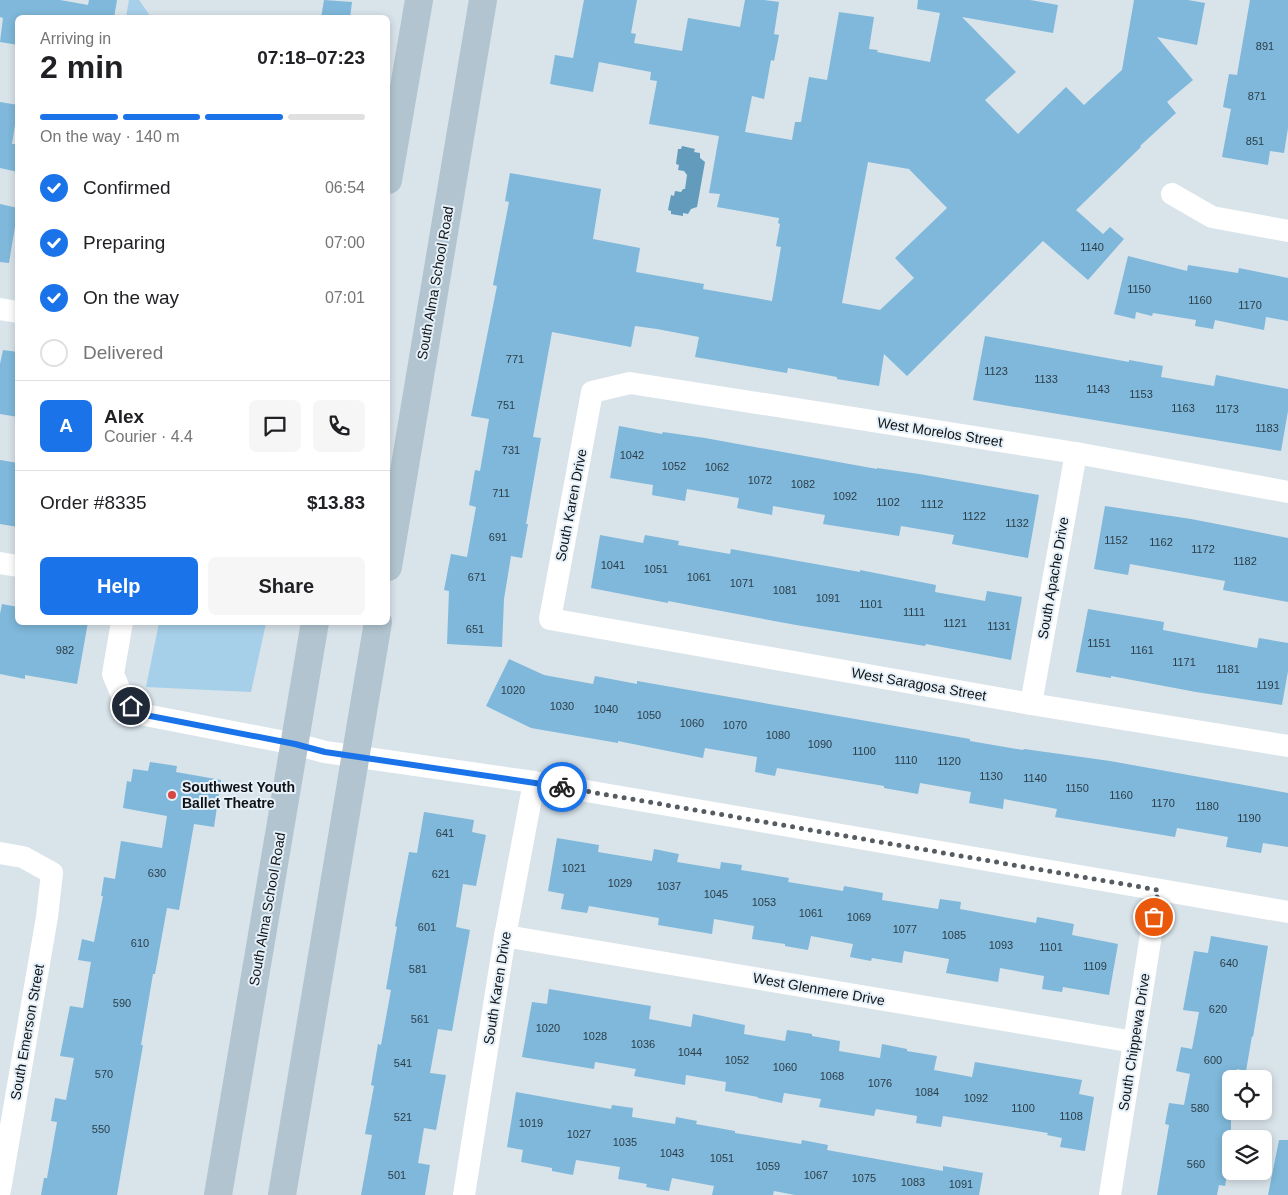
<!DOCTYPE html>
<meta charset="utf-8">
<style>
body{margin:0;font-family:Helvetica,sans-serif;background:#f6f6f6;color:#202124;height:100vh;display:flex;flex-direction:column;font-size:19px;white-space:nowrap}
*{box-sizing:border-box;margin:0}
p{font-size:16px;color:#757577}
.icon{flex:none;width:28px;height:28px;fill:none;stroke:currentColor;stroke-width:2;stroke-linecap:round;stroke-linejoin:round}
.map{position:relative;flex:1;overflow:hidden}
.drawer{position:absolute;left:15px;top:15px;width:375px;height:610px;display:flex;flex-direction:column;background:#fff;border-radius:8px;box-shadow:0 2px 8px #0003}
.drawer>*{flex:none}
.controls{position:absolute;left:1222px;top:1070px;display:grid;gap:10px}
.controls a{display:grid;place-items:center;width:50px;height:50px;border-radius:8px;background:#fff;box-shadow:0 2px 8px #0003;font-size:25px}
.pin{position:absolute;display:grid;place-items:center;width:42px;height:42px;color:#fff;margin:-21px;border:2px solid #fff;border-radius:50%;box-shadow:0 1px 5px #0007}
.courier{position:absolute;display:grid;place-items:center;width:50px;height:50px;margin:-25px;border:4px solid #1a73e8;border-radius:50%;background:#fff;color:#222;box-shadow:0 1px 6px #0007}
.overview em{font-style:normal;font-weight:700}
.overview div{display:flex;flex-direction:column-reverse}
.overview{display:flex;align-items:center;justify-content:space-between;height:85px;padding:0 25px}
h1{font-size:32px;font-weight:700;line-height:38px}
.bar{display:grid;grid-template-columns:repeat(4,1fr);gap:8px 5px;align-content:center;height:60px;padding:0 25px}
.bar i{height:6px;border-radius:4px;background:#e0e0e0}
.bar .active{background:#1a73e8}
.bar p{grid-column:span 4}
.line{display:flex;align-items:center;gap:12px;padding:0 25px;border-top:1px solid #e0e0e0}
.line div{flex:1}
.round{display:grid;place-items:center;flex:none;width:52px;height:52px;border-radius:8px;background:#f6f6f6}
ol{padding:0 25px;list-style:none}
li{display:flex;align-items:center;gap:15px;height:55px}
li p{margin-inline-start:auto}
li .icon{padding:5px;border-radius:50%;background:#1a73e8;color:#fff;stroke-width:4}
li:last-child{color:#757577}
li i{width:28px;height:28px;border:2px solid #e0e0e0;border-radius:50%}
.action{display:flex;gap:10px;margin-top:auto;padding:10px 25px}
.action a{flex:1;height:58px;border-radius:8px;background:#1a73e8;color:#fff;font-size:20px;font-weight:700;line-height:58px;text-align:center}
.action a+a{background:#f6f6f6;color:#202124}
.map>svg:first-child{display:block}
.green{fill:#a6cfe9}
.water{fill:#639bbd}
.building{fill:#7fb8da;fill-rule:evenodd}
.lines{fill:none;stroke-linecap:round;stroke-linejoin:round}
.street{stroke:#fff;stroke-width:22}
.secondary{stroke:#b1c4cf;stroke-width:28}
.done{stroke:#565c61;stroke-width:5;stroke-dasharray:0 9}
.route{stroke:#1a73e8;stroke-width:6}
.poi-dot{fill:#d54643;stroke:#e5f0f8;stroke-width:2}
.labels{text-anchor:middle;stroke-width:4;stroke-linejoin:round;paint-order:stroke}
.number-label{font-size:11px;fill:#2c3d48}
.street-label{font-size:14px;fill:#101417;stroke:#e5f0f8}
.poi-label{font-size:14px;font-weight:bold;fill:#101417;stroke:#e5f0f8;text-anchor:start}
</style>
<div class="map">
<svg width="1288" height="1195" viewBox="0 0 1288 1195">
<rect width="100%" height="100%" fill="#d8e3ea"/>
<!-- green -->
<g class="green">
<polygon points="129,0 139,0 151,17 126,17"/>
<polygon points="159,623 266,623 251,692 146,687"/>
</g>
<!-- water -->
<polygon class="water" points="682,146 695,149 694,152 700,153 700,158 705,162 697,207 691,209 688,214 683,213 683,216 671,214 671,211 668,210 671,195 674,196 675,191 681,192 683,189 685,189 687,175 684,171 678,170 679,165 676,164 678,149 681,149"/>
<!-- building -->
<g class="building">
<polygon points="0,0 60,0 88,5 89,0 117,0 114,18 18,18 18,45 0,42 3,18 0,17"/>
<polygon points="324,0 352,2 350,18 321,18"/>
<path d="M 584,0 L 637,0 L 631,33 L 636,34 L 634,43 L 682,51 L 688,18 L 740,27 L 745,0 L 764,0 L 779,2 L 774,34 L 779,35 L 774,61 L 771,60 L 764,99 L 752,96 L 745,132 L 792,140 L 795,122 L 801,122 L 809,77 L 827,80 L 839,12 L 874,17 L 869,49 L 878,50 L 877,52 L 930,62 L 940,13 L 917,9 L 918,0 L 1030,0 L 1058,5 L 1053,33 L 962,17 L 1016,72 L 985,100 L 1018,134 L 1066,87 L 1084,105 L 1122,70 L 1134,0 L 1188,0 L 1205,3 L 1197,45 L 1157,37 L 1193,80 L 1167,102 L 1176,113 L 1140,146 L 1141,147 L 1076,210 L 1103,234 L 1110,227 L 1124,239 L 1088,280 L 1043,241 L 907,376 L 884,354 L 879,386 L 837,379 L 837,377 L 788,368 L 787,373 L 695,357 L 699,337 L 657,329 L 635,326 L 631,347 L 552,332 L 533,437 L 541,438 L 526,524 L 528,524 L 522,558 L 511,556 L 504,599 L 502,647 L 447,644 L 449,591 L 444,590 L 451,554 L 467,557 L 476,507 L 469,505 L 475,470 L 480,471 L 489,419 L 471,416 L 497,286 L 493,285 L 509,202 L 505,201 L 510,173 L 601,189 L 593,239 L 640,248 L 636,272 L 704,284 L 703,289 L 772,301 L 781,247 L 776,246 L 780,224 L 778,223 L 779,218 L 717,207 L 720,194 L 709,193 L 719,136 L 649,124 L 657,81 L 650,80 L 651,72 L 599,62 L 593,92 L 550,84 L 555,55 L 573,58 ZM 868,162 L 909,169 L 947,208 L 895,258 L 914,278 L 880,310 L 842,303 Z"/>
<polygon points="1250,0 1288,0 1288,128 1284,153 1270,151 1268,165 1222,157 1231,109 1223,107 1229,74 1237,75"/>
<polygon points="0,102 18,105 12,144 18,144 18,172 0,168"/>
<polygon points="0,204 18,208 9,263 0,262"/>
<polygon points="1128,256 1187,271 1188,265 1238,273 1239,268 1288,278 1288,321 1266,317 1264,330 1215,320 1213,329 1195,326 1196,320 1153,313 1152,316 1136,312 1135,319 1114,314"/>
<polygon points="985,336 1129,362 1129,360 1163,366 1161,377 1214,386 1216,375 1288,389 1288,411 1281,451 973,400"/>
<polygon points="3,350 18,352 18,417 0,414 0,364"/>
<polygon points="619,426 662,434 663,432 705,438 877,469 877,468 919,474 1039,495 1028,558 952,544 954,535 901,526 899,536 823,524 825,515 773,506 772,515 737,508 739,498 687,489 685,501 652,495 653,485 610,478"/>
<polygon points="0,460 18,463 18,527 0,524"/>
<polygon points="1105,506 1191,519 1288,538 1288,602 1223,590 1225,581 1130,564 1128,575 1094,569"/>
<polygon points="600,535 643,543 645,535 679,541 678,545 730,554 731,549 860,572 860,570 936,585 935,592 985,601 987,591 1022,597 1011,660 926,644 925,646 796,625 668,601 668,603 591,588"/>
<polygon points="2,604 18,607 18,622 88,622 77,684 25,675 25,679 0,674 0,614"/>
<polygon points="1088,609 1164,622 1163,630 1257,648 1259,638 1288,643 1288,671 1282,705 1196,692 1111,676 1111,678 1076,672"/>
<polygon points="509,659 544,675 593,684 595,676 637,684 637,681 970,739 970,741 1023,750 1024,749 1110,761 1288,793 1288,847 1263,843 1261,853 1226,847 1228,837 1177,828 1175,837 1055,817 1057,809 1004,799 1003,809 969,803 971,792 920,783 918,794 884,788 884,786 777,768 775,776 755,772 757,757 705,748 703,758 618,741 618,743 531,728 486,706"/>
<polygon points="150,762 177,766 176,772 221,780 214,827 194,824 179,910 167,908 155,974 153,974 141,1045 143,1045 117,1195 41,1195 44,1178 47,1178 57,1122 51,1121 55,1098 66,1100 74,1058 60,1056 70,1006 83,1008 91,962 78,960 82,939 94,942 103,896 101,896 104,877 115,879 121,841 162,848 167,816 123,808 127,781 131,782 133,769 148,771"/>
<polygon points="424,812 474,820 472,832 486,835 476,886 463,884 456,927 470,930 452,1031 438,1029 430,1073 446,1075 436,1130 424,1128 418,1163 430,1165 425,1195 361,1195 372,1135 365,1134 374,1086 371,1085 378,1044 381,1045 391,990 386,989 397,927 395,926 409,852 417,853"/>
<polygon points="557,838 599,845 598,852 652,861 654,849 679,854 677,862 720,869 721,862 742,865 741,870 789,878 788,882 843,891 844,886 883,893 882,900 938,909 940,899 961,902 960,909 1036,923 1037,917 1074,924 1072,935 1118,944 1109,995 1063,987 1062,992 1042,989 1044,976 1000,968 998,982 946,973 949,959 904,951 902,963 872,958 871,961 850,957 853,944 811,936 808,950 785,946 785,944 752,939 754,926 714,919 712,934 658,925 659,918 589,906 587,913 561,909 564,894 548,891"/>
<polygon points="1211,936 1268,946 1253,1037 1252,1036 1246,1071 1237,1069 1235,1079 1231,1079 1231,1153 1225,1186 1219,1185 1217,1195 1157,1195 1169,1125 1165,1124 1169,1103 1184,1105 1190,1074 1176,1071 1181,1047 1192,1049 1199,1012 1183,1010 1194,951 1208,953"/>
<polygon points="549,989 651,1006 649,1019 691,1027 693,1014 745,1025 744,1034 785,1041 787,1030 812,1034 812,1036 840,1041 839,1051 880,1058 882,1044 907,1049 907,1051 937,1056 934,1070 972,1077 975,1062 1082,1080 1079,1094 1094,1097 1085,1151 1060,1147 1062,1138 1047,1135 1048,1133 993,1124 943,1116 941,1127 916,1123 917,1116 876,1109 874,1116 819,1107 821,1099 784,1093 782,1103 758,1098 758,1097 725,1091 726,1082 686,1075 685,1085 634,1076 636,1069 595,1062 594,1069 522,1057 532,1002 547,1004"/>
<polygon points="516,1092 611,1109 612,1105 633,1108 632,1117 675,1124 676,1117 697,1121 696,1124 735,1131 735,1133 801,1144 802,1140 828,1145 827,1150 943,1171 943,1166 983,1173 979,1195 795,1195 774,1191 773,1195 712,1195 714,1186 672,1178 669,1191 646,1187 647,1184 618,1179 620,1167 576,1160 573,1175 552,1171 552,1168 521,1162 523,1150 507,1147"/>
<polygon points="1279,1140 1288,1140 1288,1195 1268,1195"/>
</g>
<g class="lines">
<!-- street -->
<g class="street">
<polyline points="1172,194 1212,217 1288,231"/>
<polyline points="0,309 18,312"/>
<polyline points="1288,492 1076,453 630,383 592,392 550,619 1031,704 1288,746"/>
<polyline points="0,563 18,566"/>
<polyline points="122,622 113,674 123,698 140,714 295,744 325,752 534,782 1288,912"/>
<polyline points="1031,704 1076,453"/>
<polyline points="0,853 23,857 52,873 47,917 0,1190"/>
<polyline points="505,936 1134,1042"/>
<polyline points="464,1195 505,936 534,782"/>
<polyline points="1110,1195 1158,890"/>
</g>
<!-- secondary -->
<g class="secondary">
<polyline points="388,180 419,0"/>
<polyline points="388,567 483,0"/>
<polyline points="218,1195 315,622"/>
<polyline points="282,1195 378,622"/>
</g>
</g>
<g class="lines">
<!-- done -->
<polyline class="done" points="562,787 1158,890 1154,917"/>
<!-- route -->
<polyline class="route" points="131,706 140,714 295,744 325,752 562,787"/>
</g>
<!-- markers -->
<circle class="poi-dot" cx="172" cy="795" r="5"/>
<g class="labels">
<!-- number labels -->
<g class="number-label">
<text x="1265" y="50">891</text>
<text x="1257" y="100">871</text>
<text x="1255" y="145">851</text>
<text x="1092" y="251">1140</text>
<text x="1139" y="293">1150</text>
<text x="1200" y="304">1160</text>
<text x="1250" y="309">1170</text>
<text x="515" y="363">771</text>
<text x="996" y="375">1123</text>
<text x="1046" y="383">1133</text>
<text x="1098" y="393">1143</text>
<text x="1141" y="398">1153</text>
<text x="506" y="409">751</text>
<text x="1183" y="412">1163</text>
<text x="1227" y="413">1173</text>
<text x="1267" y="432">1183</text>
<text x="511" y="454">731</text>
<text x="632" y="459">1042</text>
<text x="674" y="470">1052</text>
<text x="717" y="471">1062</text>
<text x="760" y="484">1072</text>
<text x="803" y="488">1082</text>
<text x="501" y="497">711</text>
<text x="845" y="500">1092</text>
<text x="888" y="506">1102</text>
<text x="932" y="508">1112</text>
<text x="974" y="520">1122</text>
<text x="1017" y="527">1132</text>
<text x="498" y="541">691</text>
<text x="1116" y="544">1152</text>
<text x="1161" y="546">1162</text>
<text x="1203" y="553">1172</text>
<text x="1245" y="565">1182</text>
<text x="613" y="569">1041</text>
<text x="656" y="573">1051</text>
<text x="477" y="581">671</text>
<text x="699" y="581">1061</text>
<text x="742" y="587">1071</text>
<text x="785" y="594">1081</text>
<text x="828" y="602">1091</text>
<text x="871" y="608">1101</text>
<text x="914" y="616">1111</text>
<text x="955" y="627">1121</text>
<text x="999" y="630">1131</text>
<text x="475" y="633">651</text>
<text x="1099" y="647">1151</text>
<text x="65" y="654">982</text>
<text x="1142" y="654">1161</text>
<text x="1184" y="666">1171</text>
<text x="1228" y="673">1181</text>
<text x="1268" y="689">1191</text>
<text x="513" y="694">1020</text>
<text x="562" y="710">1030</text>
<text x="606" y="713">1040</text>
<text x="649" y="719">1050</text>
<text x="692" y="727">1060</text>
<text x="735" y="729">1070</text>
<text x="778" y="739">1080</text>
<text x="820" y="748">1090</text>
<text x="864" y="755">1100</text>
<text x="906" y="764">1110</text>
<text x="949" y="765">1120</text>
<text x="991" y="780">1130</text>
<text x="1035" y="782">1140</text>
<text x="1077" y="792">1150</text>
<text x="1121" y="799">1160</text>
<text x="1163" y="807">1170</text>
<text x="1207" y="810">1180</text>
<text x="1249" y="822">1190</text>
<text x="445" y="837">641</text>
<text x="574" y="872">1021</text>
<text x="157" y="877">630</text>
<text x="441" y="878">621</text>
<text x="620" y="887">1029</text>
<text x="669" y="890">1037</text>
<text x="716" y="898">1045</text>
<text x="764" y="906">1053</text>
<text x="811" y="917">1061</text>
<text x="859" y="921">1069</text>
<text x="427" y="931">601</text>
<text x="905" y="933">1077</text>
<text x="954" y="939">1085</text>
<text x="140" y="947">610</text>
<text x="1001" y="949">1093</text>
<text x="1051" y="951">1101</text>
<text x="1229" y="967">640</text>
<text x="1095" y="970">1109</text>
<text x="418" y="973">581</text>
<text x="122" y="1007">590</text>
<text x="1218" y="1013">620</text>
<text x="420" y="1023">561</text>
<text x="548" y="1032">1020</text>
<text x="595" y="1040">1028</text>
<text x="643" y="1048">1036</text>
<text x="690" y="1056">1044</text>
<text x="737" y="1064">1052</text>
<text x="1213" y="1064">600</text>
<text x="403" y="1067">541</text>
<text x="785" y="1071">1060</text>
<text x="104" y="1078">570</text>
<text x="832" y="1080">1068</text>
<text x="880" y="1087">1076</text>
<text x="927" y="1096">1084</text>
<text x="976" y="1102">1092</text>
<text x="1023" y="1112">1100</text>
<text x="1200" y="1112">580</text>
<text x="1071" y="1120">1108</text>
<text x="403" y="1121">521</text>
<text x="531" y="1127">1019</text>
<text x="101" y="1133">550</text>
<text x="579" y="1138">1027</text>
<text x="625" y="1146">1035</text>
<text x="672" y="1157">1043</text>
<text x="722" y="1162">1051</text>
<text x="1196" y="1168">560</text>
<text x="768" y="1170">1059</text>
<text x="397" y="1179">501</text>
<text x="816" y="1179">1067</text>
<text x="864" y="1182">1075</text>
<text x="913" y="1186">1083</text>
<text x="961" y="1188">1091</text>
</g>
<!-- street labels -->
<g class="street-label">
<text transform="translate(435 283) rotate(-80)" y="5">South Alma School Road</text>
<text transform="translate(940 432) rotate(9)" y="5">West Morelos Street</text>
<text transform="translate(571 505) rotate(-79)" y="5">South Karen Drive</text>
<text transform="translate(1053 578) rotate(-80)" y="5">South Apache Drive</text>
<text transform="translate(919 684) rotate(10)" y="5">West Saragosa Street</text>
<text transform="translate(267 909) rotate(-80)" y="5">South Alma School Road</text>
<text transform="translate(497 988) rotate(-81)" y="5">South Karen Drive</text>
<text transform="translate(819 989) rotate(10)" y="5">West Glenmere Drive</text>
<text transform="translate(27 1032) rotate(-80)" y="5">South Emerson Street</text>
<text transform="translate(1134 1042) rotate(-81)" y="5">South Chippewa Drive</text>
</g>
<!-- poi labels -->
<g class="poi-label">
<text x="182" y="792">Southwest Youth<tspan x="182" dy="16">Ballet Theatre</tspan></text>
</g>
</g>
</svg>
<div class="controls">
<a><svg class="icon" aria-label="locate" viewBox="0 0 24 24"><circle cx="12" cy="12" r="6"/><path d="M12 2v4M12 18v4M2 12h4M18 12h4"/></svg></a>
<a><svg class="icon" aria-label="layers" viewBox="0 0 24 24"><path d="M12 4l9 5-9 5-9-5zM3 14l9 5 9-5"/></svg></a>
</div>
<div class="pin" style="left:1154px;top:917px;background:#ea580c"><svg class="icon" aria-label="bag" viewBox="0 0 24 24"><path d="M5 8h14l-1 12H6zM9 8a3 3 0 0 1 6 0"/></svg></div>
<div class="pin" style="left:131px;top:706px;background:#1f2937"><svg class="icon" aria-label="home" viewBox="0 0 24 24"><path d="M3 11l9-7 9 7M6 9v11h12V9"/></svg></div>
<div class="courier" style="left:562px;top:787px"><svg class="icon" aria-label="bike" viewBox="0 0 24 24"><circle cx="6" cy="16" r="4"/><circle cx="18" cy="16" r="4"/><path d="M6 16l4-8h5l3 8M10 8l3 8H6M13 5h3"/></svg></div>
<section class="drawer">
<div class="overview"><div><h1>2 min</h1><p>Arriving in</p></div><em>07:18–07:23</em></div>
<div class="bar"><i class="active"></i><i class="active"></i><i class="active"></i><i></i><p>On the way · 140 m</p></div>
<ol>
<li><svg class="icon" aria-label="check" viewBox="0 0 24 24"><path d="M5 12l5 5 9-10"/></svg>Confirmed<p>06:54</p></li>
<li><svg class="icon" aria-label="check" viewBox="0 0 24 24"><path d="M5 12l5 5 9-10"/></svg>Preparing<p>07:00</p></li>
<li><svg class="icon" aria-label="check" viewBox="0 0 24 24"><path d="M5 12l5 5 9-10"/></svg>On the way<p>07:01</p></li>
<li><i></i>Delivered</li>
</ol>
<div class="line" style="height:90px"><b class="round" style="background:#1a73e8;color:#fff">A</b><div><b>Alex</b><p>Courier · 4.4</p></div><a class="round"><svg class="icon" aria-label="chat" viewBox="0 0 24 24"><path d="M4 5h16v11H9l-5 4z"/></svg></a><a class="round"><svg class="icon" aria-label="phone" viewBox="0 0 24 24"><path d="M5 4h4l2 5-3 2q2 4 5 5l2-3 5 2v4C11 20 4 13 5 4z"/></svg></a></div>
<div class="line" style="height:65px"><div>Order #8335</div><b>$13.83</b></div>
<div class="action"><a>Help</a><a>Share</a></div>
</section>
</div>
